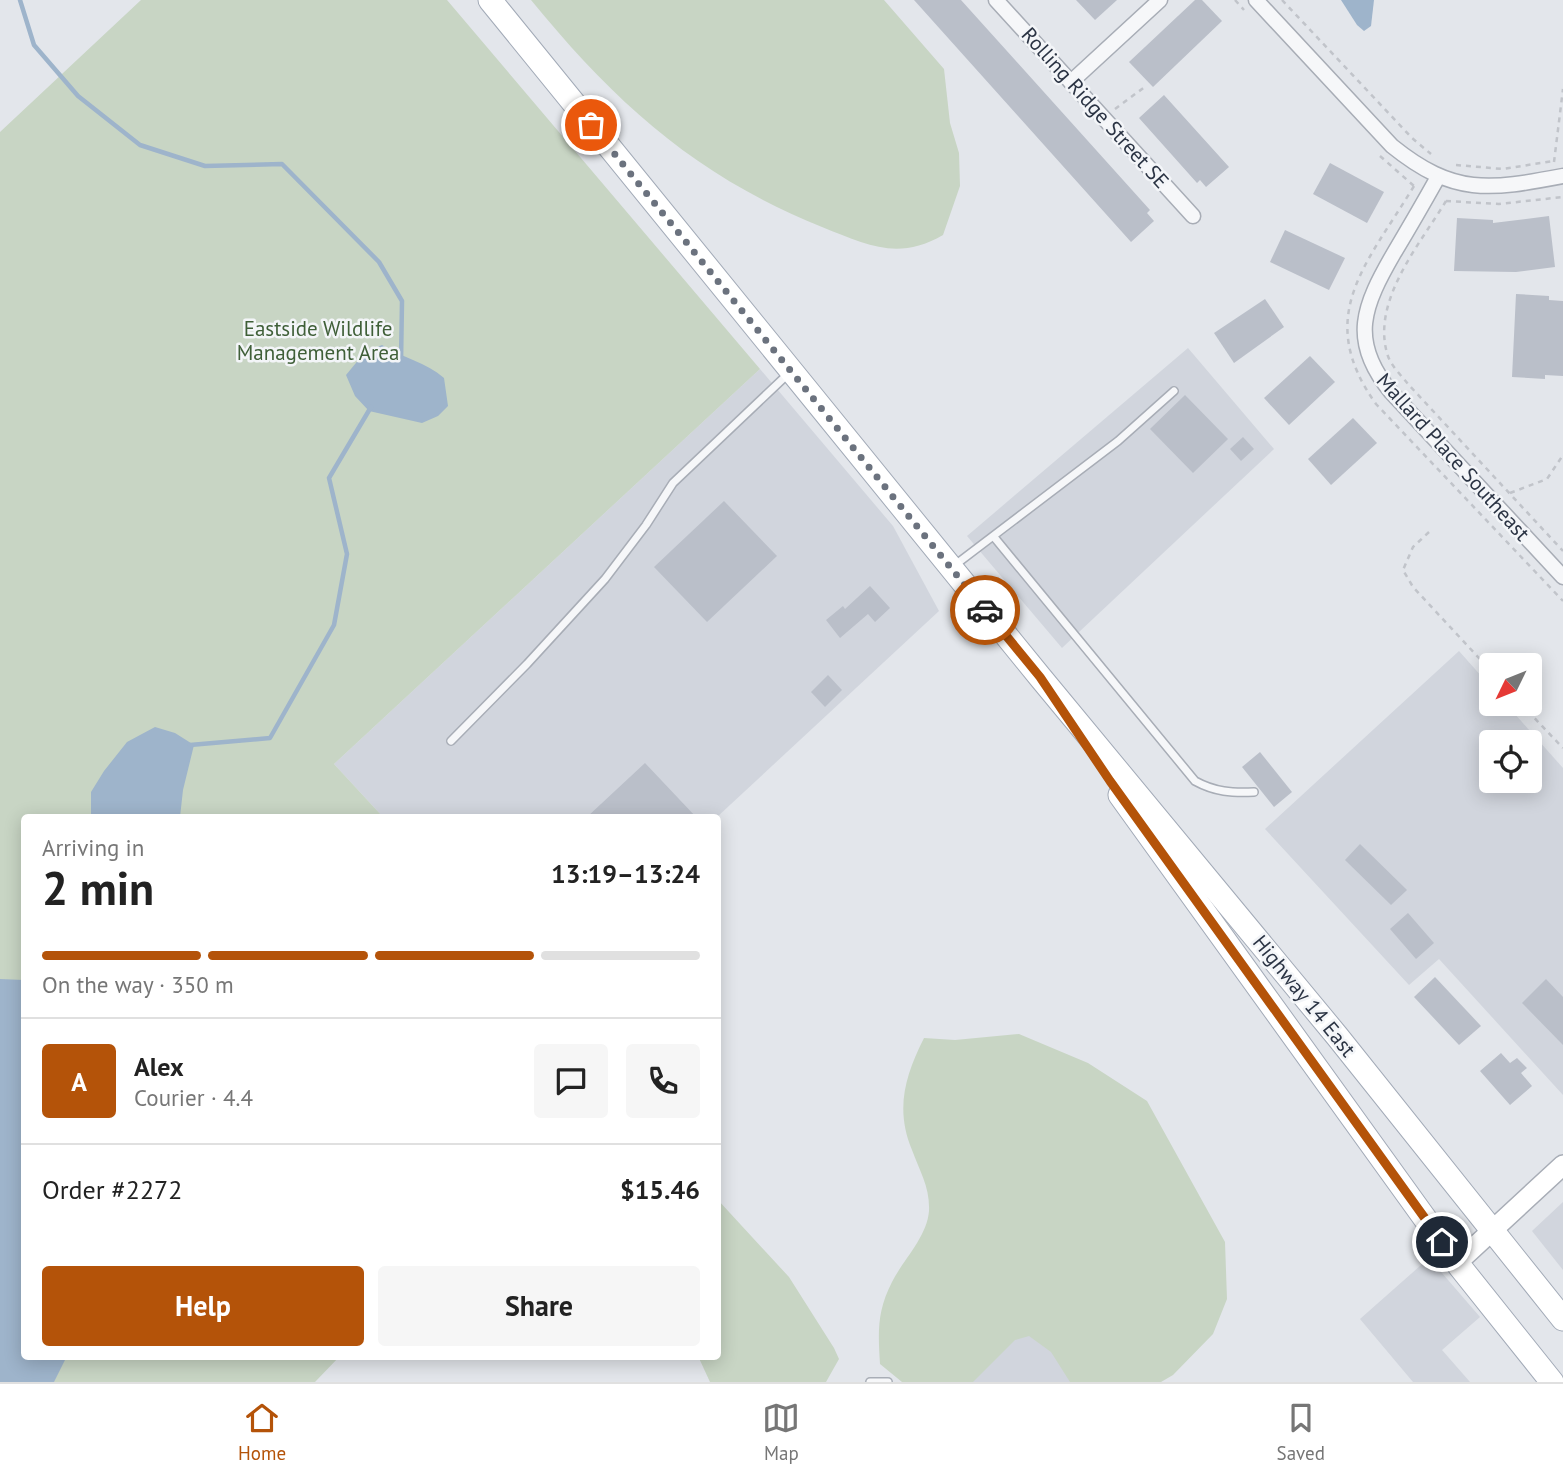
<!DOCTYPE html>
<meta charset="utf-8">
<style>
body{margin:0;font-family:"PT Sans",sans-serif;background:#f6f6f6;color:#222;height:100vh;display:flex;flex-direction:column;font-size:26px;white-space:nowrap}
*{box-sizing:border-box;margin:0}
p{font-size:23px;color:#767676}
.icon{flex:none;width:38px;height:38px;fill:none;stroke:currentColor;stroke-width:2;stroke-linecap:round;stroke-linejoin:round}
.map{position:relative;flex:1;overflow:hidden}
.sheet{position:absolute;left:21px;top:814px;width:700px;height:546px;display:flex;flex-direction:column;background:#fff;border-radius:7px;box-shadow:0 4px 18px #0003}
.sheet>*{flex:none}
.needle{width:46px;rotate:227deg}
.controls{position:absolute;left:1479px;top:653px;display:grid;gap:14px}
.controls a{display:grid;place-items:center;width:63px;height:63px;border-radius:7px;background:#fff;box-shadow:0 4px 18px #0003;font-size:35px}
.pin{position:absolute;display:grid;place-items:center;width:60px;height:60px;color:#fff;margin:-30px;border:4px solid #fff;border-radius:50%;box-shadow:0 2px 7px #0007}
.courier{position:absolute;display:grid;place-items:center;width:70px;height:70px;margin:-35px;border:5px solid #b45309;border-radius:50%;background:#fff;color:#222;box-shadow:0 2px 9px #0007}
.summary em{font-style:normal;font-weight:700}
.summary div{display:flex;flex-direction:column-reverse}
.summary{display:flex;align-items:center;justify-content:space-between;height:119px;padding:0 21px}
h1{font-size:46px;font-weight:700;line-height:52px}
.bar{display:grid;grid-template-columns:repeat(4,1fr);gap:10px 7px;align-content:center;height:84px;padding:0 21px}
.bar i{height:9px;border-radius:5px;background:#e0e0e0}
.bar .selected{background:#b45309}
.bar p{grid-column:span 4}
.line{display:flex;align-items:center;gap:18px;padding:0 21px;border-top:2px solid #e0e0e0}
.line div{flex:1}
.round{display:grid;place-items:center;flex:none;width:74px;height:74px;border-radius:7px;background:#f6f6f6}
.cta{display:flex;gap:14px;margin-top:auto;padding:14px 21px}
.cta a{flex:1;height:80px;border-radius:7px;background:#b45309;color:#fff;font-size:28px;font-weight:700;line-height:80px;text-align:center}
.cta a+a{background:#f6f6f6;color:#222}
.tab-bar{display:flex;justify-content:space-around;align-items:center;height:98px;border-top:2px solid #e0e0e0;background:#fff;font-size:19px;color:#767676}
.tab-bar a{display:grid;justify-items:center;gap:4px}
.tab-bar .selected{color:#b45309}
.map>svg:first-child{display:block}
.built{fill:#d1d5dd;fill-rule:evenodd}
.green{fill:#c8d5c4}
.water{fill:#9eb4cb}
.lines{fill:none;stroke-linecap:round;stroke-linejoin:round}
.stream{stroke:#9eb4cb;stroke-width:4.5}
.building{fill:#babfc9}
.lane-casing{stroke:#a8adb6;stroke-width:10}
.street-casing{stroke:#a8adb6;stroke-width:17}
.secondary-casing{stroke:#a8adb6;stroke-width:22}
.primary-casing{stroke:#a2aab7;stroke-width:25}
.path{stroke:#c1c4ca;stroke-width:2.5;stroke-dasharray:5 5;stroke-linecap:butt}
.lane{stroke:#f6f7f9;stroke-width:7}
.street{stroke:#f6f7f9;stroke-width:14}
.secondary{stroke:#fff;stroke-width:19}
.primary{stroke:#fff;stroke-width:23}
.done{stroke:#6b727e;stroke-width:7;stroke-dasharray:0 12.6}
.route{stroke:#b45309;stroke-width:9}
.labels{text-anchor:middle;stroke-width:5;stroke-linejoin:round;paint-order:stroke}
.street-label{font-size:21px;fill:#2b3444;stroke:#f3f5f8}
.park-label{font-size:21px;fill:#3f5f38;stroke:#f3f5f8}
</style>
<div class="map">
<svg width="1563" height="1382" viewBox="0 0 1563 1382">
<rect width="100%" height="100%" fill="#e3e6eb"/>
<!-- built -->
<g class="built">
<polygon points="1188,348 1274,449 1062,648 967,536"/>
<polygon points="760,369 893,526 939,611 717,817 383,817 334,764"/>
<path d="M 1459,651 L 1491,687 L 1491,704 L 1506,704 L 1563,768 L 1563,1095 L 1439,959 L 1409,985 L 1265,829 ZM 1491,742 L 1530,742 L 1530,780 L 1491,780 Z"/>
<polygon points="1563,1202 1563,1270 1532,1231"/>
<polygon points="1429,1258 1480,1317 1442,1350 1470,1382 1413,1382 1360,1319"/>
<polygon points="1058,1292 1087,1382 962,1382"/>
</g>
<!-- green -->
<g class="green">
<polygon points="141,0 447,0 760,369 334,764 383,817 24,817 24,1356 340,1356 315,1382 0,1382 0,132"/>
<path d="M 531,0 L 884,0 L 944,69 L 950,123 L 959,153 L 960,186 L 943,235 C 898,261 867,245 822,227 C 696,176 616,104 531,0 Z"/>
<path d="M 1019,1034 L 1088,1063 L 1147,1101 L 1225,1242 L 1227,1299 L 1213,1334 L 1173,1375 L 1161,1382 L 1070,1382 L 1051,1352 L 1029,1336 L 1015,1340 L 973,1382 L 902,1382 L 880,1364 C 878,1332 877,1311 892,1282 C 903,1260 927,1237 929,1211 C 930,1187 920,1172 912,1150 C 895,1109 905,1076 924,1038 L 955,1040 Z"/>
<polygon points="718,1200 789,1277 834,1348 839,1359 826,1382 710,1382 698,1356 718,1356"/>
</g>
<!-- water -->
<g class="water">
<polygon points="1341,0 1374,0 1371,26 1364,31 1357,25"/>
<path d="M 382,345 C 403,358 426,362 444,378 L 448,406 L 438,416 L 422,423 L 369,411 L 355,396 L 346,375 L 365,352 Z"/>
<polygon points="155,727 175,733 194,745 183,790 180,817 91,817 91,792 104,771 127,742"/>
<polygon points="0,979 24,980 24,1356 67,1356 54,1382 0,1382"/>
</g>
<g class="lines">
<!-- stream -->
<g class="stream">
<polyline points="20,0 34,45 78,96 140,145 205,166 282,164 379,262 402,301 401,362"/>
<polyline points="190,745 270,738 334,625 347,554 329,478 371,407"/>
</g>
</g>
<!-- building -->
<g class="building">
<polygon points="914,0 961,0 1150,210 1147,213 1154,221 1131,242"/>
<polygon points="1076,0 1117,0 1095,20"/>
<polygon points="1195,0 1202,0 1222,21 1153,87 1129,62"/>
<polygon points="1164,95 1229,167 1206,187 1200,180 1197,183 1139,118"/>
<polygon points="1330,163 1384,192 1367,223 1313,194"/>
<polygon points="1549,216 1555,267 1516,272 1454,271 1457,218 1493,220 1493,223"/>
<polygon points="1285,230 1345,258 1329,290 1270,262"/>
<polygon points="1516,294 1549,296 1549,300 1563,301 1563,376 1545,375 1545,379 1512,377"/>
<polygon points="1265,299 1284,327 1234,363 1214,333"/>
<polygon points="1310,356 1335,382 1289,425 1264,398"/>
<polygon points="1185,395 1228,439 1193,473 1150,429"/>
<polygon points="1353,418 1377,443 1331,485 1308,459"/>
<polygon points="1243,437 1254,449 1241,461 1230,449"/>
<polygon points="724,501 777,556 707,622 654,567"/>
<polygon points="870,586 890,608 875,622 868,614 840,638 826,620 843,606 845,609"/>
<polygon points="828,675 842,690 825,707 811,692"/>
<polygon points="1260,752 1292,792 1274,807 1242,767"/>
<polygon points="645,763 696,817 587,817"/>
<polygon points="1360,844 1407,890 1391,905 1345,860"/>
<polygon points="1408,913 1434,943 1416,959 1390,929"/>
<polygon points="1435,977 1481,1026 1459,1045 1414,997"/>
<polygon points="1546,979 1563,997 1563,1045 1522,1003"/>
<polygon points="1501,1053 1510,1063 1517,1058 1527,1068 1521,1073 1532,1086 1510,1105 1480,1071"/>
</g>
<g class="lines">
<!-- lane casing -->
<g class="lane-casing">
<g id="lane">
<path d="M 994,537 L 1195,781 C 1215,792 1232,793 1254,792"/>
<polyline points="955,565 1118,441 1174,391"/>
<polyline points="451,741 527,664 605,579 646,525 673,483 788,374"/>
<polyline points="870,1382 888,1382"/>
</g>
</g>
<!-- street casing -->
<g class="street-casing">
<g id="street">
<polyline points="996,0 1193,216"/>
<path d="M 1256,0 L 1392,146 C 1454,196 1489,190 1563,176"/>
<polyline points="1071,82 1160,0"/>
<path d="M 1438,177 C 1424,202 1409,228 1394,253 C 1364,305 1348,340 1391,392 L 1563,577"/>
</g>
</g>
<!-- secondary casing -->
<g class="secondary-casing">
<polyline id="secondary" points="1457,1263 1563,1165"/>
</g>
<!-- primary casing -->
<g class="primary-casing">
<g id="primary">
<polyline points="490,0 1040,677 1337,1036 1563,1319"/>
<polyline points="1120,795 1457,1263 1552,1382"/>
</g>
</g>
<!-- path -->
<g class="path">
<polyline points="1235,0 1244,10"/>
<polyline points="1282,0 1412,138 1431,154"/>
<polyline points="1115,109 1146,86"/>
<polyline points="1380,156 1414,186"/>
<polyline points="1554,162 1563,89"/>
<polyline points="1456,165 1503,169 1553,161"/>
<path d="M 1414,186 C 1367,264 1313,316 1376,404 L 1563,601"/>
<path d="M 1446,201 C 1420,244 1372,300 1387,353 C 1390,365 1401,375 1408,384 L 1563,551"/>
<polyline points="1446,201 1499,204 1563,197"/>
<polyline points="1510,493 1547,479 1563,455"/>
<polyline points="1429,532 1413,547 1403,570 1413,587 1491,671"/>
<polyline points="1521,704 1563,748"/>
</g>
<!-- lane -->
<use href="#lane" class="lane"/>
<!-- street -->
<use href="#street" class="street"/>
<!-- secondary -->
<use href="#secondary" class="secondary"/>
<!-- primary -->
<use href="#primary" class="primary"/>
</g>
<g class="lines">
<!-- done -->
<polyline class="done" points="591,125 985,610"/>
<!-- route -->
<polyline class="route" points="985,610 1040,677 1110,781 1442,1242"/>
</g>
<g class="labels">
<!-- street labels -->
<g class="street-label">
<text transform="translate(1095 108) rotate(48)" y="7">Rolling Ridge Street SE</text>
<text transform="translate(1453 457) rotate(48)" y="7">Mallard Place Southeast</text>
<text transform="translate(1304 996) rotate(51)" y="7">Highway 14 East</text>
</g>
<!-- park labels -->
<g class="park-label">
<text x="318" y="336">Eastside Wildlife<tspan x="318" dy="24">Management Area</tspan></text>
</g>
</g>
</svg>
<div class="controls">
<a><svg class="needle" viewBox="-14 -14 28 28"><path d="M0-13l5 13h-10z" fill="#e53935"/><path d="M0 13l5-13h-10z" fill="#767676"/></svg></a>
<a><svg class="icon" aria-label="locate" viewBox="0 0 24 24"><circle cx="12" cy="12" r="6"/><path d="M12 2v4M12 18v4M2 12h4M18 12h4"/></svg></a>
</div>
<div class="pin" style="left:591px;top:125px;background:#ea580c"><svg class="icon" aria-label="bag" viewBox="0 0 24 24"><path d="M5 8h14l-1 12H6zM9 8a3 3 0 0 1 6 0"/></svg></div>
<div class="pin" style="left:1442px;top:1242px;background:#1f2937"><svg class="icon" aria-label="home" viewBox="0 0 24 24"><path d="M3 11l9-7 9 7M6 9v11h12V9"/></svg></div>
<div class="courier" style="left:985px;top:610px"><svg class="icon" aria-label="car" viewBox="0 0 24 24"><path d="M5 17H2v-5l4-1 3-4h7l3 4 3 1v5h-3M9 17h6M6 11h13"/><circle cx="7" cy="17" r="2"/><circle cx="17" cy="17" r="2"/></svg></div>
<section class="sheet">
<div class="summary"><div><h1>2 min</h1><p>Arriving in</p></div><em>13:19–13:24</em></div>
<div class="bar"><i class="selected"></i><i class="selected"></i><i class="selected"></i><i></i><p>On the way · 350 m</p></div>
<div class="line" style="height:126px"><b class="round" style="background:#b45309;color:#fff">A</b><div><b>Alex</b><p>Courier · 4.4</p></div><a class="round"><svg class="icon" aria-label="chat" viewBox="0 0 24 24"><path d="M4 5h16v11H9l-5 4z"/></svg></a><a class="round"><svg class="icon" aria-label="phone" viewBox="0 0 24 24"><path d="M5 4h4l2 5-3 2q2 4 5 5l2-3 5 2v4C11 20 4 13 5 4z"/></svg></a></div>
<div class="line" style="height:91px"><div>Order #2272</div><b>$15.46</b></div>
<div class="cta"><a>Help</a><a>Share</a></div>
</section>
</div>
<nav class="tab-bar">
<a class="selected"><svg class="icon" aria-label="home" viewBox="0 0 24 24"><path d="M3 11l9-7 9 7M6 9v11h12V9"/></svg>Home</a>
<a><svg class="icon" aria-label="map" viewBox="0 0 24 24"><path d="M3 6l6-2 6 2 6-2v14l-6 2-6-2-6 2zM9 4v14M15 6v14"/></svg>Map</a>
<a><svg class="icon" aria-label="saved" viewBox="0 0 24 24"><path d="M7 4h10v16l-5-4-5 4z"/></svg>Saved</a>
</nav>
